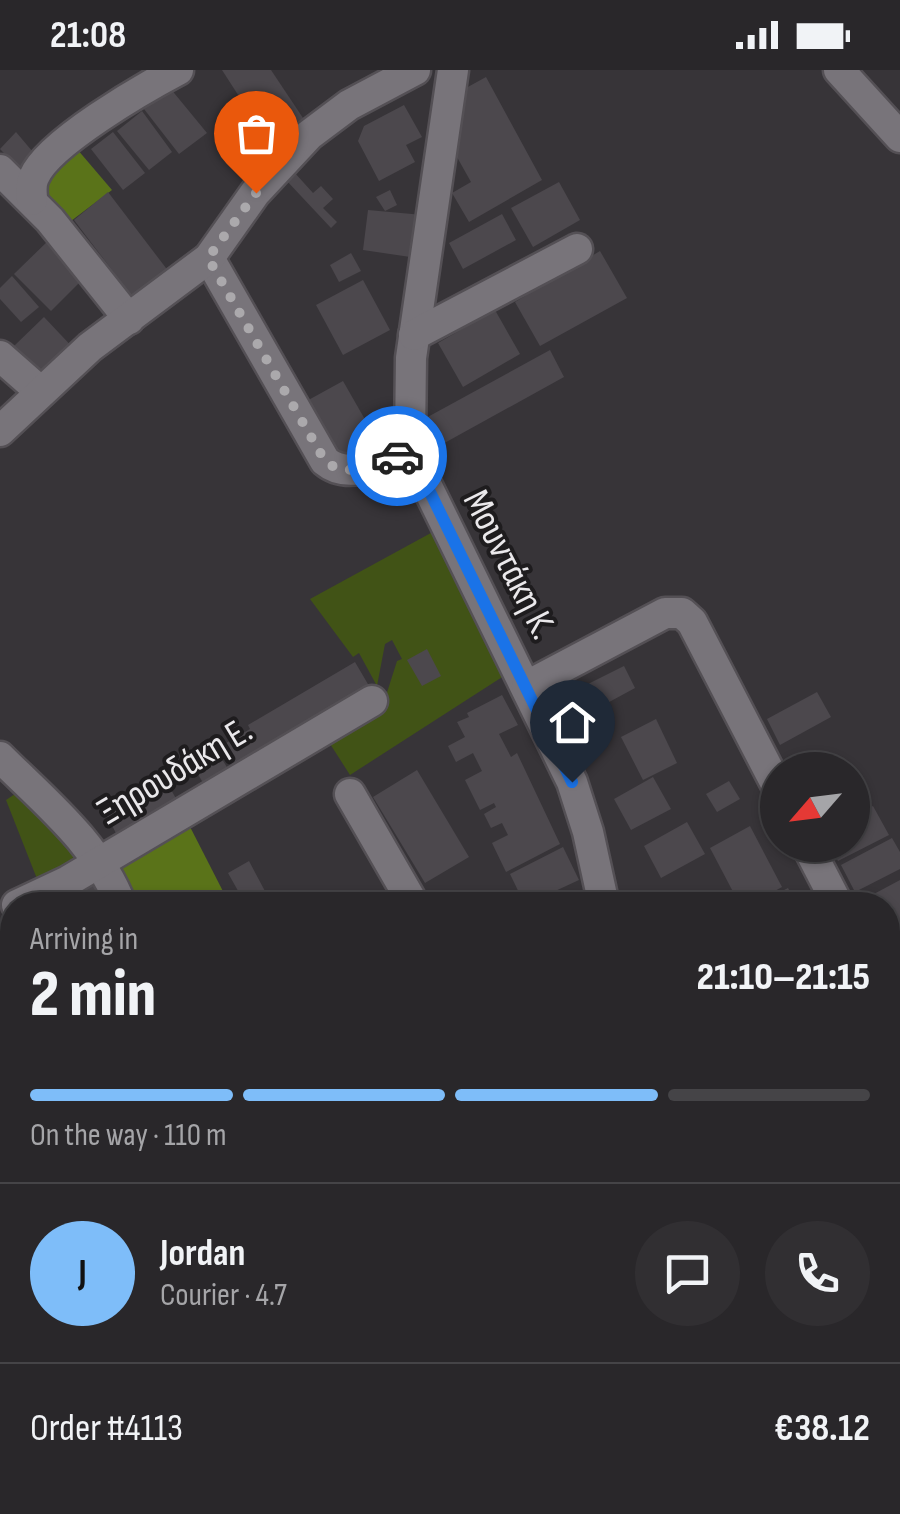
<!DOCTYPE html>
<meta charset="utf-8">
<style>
body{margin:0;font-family:"Sofia Sans Condensed",sans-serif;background:#312f32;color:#f1f3f6;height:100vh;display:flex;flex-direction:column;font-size:38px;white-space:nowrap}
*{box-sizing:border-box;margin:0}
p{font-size:32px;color:#a5a5a8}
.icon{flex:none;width:55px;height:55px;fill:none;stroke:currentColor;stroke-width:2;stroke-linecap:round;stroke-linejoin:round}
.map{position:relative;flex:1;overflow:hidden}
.sheet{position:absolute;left:0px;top:822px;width:900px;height:622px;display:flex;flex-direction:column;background:#29272a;border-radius:40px 40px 0 0;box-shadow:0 2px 8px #0004,0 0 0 2px #454447}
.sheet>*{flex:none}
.needle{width:65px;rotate:242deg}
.buttons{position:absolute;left:760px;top:682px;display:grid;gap:20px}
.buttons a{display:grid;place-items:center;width:110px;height:110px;border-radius:50%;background:#29272a;box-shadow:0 2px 8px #0004,0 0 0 2px #454447;font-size:50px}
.pin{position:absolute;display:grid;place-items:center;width:85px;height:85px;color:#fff;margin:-102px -42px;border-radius:50% 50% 50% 0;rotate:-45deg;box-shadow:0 0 10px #0007}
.pin .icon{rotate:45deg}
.courier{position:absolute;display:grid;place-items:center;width:100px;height:100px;margin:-50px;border:8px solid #1a73e8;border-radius:50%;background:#fff;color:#222;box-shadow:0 2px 12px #0007}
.headline em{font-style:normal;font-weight:800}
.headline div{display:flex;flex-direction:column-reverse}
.headline{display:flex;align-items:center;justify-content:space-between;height:170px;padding:0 30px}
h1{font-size:65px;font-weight:800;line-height:75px}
.bar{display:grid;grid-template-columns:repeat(4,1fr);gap:15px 10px;align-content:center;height:120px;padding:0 30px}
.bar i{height:12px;border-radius:8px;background:#454447}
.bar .selected{background:#7ebdf9}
.bar p{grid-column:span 4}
.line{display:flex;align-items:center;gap:25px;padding:0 30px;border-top:2px solid #454447}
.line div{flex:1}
.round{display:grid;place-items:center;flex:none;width:105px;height:105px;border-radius:52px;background:#312f32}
.status{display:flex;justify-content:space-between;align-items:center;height:70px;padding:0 50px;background:#29272a;direction:ltr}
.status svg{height:28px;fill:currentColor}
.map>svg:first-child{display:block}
.green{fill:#415316}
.forest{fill:#5a7319}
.building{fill:#4c484d}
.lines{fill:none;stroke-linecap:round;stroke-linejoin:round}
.minor-casing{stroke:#545055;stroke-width:35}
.minor{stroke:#78747a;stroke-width:30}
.done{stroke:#aba9ac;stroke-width:10;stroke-dasharray:0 18}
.route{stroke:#1a73e8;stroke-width:12}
.labels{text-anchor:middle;stroke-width:8;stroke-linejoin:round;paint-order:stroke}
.street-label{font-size:38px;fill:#eae8eb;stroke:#1e1c1e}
</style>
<div class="status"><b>21:08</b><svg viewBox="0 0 49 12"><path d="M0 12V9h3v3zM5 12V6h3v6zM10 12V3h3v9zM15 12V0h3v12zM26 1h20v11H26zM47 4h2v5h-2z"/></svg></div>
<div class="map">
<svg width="900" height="1444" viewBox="0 0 900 1444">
<rect width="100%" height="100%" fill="#373438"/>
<!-- green -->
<g class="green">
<polygon points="440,458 510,602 350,705 325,666 384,632 397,591 402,589 392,570 385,574 377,616 359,583 353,587 310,529"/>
<polygon points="21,720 88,793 41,819 6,730"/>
<polygon points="300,1432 302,1436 269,1444 166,1444 157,1433"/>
<polygon points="563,1432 636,1433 639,1444 567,1444 561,1435"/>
</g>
<!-- forest -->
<g class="forest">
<polygon points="77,79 112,120 67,154 46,129 47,104"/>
<polygon points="185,747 230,835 132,835 111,794"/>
</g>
<!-- building -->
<g class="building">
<polygon points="222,0 271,0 305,51 269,73"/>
<polygon points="486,7 542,110 469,152 452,123 471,112 453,80 466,18"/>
<polygon points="170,18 207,63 179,84 144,39"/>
<polygon points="404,35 422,67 406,75 415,92 379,111 358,71 364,56"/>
<polygon points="142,41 172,82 149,100 117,61"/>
<polygon points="16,62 38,88 22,102 0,79"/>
<polygon points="113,62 145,103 123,120 91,79"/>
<polygon points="294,102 313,123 321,116 333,129 323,138 337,152 331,158 286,110"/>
<polygon points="559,112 580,150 533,177 511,138"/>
<polygon points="390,120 397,135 385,141 376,127"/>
<polygon points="108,122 169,202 134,229 74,150"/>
<polygon points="368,140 423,145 417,188 363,180"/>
<polygon points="502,144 516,170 463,199 449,173"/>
<polygon points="51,168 86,206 51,241 14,204"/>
<polygon points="600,181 627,228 540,276 515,232"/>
<polygon points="351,183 361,201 339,212 330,195"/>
<polygon points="12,206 39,237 21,252 0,229 0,218"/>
<polygon points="363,210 390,260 343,285 316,235"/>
<polygon points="495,240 520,284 463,317 438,273"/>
<polygon points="44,247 77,282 44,311 13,277"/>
<polygon points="550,280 564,307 439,376 424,349"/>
<polygon points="343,311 379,374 338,396 303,333"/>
<polygon points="427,579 441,606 422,616 407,590"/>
<polygon points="355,592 372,621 343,639 339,632 233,696 221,676 250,659 248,655"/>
<polygon points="624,596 635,618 600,637 588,614"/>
<polygon points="817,622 831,647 780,675 767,649"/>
<polygon points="502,625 518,655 499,664 511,687 517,683 560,774 506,802 492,773 508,765 502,753 491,758 484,744 496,737 494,733 480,740 465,710 482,701 473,683 456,692 448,676 465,667 457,652 469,647 467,643"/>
<polygon points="656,649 677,693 643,710 621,667"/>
<polygon points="215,678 230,702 205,716 191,693"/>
<polygon points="417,700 469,787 425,813 373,727"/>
<polygon points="653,707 671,739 631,760 614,729"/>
<polygon points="166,711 178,732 118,767 107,746"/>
<polygon points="729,711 740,729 717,742 706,724"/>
<polygon points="873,736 889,765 838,791 830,775 852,775 852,747"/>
<polygon points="687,752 705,784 661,808 644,776"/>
<polygon points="750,756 782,817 749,835 740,835 710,778"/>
<polygon points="892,768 900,782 900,799 855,822 841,795"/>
<polygon points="563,777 579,810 525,835 510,804"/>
<polygon points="249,791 266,823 273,835 246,835 228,803"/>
<polygon points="96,808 109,835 44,835"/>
<polygon points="900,810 900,852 888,859 888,835 860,835 859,832"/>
<polygon points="788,818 797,835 755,835"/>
<polygon points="583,822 588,835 546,835 546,834"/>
<polygon points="12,848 12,882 0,888 0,854"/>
<polygon points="900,900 900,956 894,960 888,948 888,908"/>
<polygon points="8,987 12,1004 12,1033 0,1037 0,989"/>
<polygon points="888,1016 900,1034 900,1065 888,1074"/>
<polygon points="12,1057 12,1080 0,1083 0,1060"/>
<polygon points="12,1109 12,1141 4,1164 0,1165 0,1111"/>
<polygon points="891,1120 900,1136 900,1146 888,1153 888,1122"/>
<polygon points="890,1199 900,1208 900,1237 888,1226 888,1203"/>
<polygon points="12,1288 12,1320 0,1324 0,1292"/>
<polygon points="893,1414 900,1421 900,1444 866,1444 877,1432 888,1432 888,1420"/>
<polygon points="683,1432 737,1432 716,1444 689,1444"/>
</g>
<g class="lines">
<!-- minor casing -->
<g class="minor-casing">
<g id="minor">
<polyline points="453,0 411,288 410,369 425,412 572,712 588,762 604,835"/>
<polyline points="839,0 900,67"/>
<polyline points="0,100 50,150 129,249"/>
<path d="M 32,130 C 32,122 30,115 34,107 C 48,73 144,18 178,0"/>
<path d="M 209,188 L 325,391 C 350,412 386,390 412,381"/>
<polyline points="414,265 577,179"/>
<polyline points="0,286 41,322"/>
<polyline points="0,361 90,277 209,188 255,123 309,65 349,35 415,0"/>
<polyline points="527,616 665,543 682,543 692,552 778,718"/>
<path d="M 0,687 C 45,732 98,774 121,835"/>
<polyline points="350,724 414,835"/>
<polyline points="807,775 838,835"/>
<polyline points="17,835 68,811 372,631"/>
<polyline points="888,879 900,872"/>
<polyline points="0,894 12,888"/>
<polyline points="0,1052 12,1050"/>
<polyline points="888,1097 900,1090"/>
<polyline points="12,1168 9,1191 12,1205"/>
<polyline points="139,1432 147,1444"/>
<polyline points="422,1432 431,1444"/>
<polyline points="806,1432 812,1444"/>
<polyline points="451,1444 462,1432"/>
</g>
</g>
<!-- minor -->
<use href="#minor" class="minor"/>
</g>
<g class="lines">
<!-- done -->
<path class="done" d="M 256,123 L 208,188 L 325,391 C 347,409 373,395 397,386"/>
<!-- route -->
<polyline class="route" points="397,386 412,381 425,412 572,712"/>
</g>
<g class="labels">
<!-- street labels -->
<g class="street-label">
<text transform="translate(511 494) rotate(63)" y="13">Μουντάκη Κ.</text>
<text transform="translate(174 700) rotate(-31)" y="13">Ξηρουδάκη Ε.</text>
</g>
</g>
</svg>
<div class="buttons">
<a><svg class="needle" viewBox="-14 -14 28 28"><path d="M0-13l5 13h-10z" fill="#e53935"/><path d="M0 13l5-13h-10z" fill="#a5a5a8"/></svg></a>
</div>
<div class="pin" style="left:256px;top:123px;background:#ea580c"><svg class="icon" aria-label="bag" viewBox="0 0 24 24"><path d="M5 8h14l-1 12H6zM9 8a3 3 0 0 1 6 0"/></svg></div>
<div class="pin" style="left:572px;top:712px;background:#1f2937"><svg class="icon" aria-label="home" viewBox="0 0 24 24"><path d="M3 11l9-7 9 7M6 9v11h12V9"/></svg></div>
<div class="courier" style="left:397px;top:386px"><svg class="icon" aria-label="car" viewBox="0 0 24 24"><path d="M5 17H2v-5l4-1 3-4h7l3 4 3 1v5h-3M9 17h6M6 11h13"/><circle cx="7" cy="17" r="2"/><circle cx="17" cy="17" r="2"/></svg></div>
<section class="sheet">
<div class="headline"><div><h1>2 min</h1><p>Arriving in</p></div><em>21:10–21:15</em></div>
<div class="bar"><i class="selected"></i><i class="selected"></i><i class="selected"></i><i></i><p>On the way · 110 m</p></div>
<div class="line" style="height:180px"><b class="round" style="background:#7ebdf9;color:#111">J</b><div><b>Jordan</b><p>Courier · 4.7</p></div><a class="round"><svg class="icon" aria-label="chat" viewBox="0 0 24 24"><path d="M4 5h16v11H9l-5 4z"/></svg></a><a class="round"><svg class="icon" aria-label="phone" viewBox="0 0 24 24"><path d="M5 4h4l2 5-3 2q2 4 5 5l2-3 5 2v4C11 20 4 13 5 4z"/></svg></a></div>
<div class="line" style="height:130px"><div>Order #4113</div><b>€38.12</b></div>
</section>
</div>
